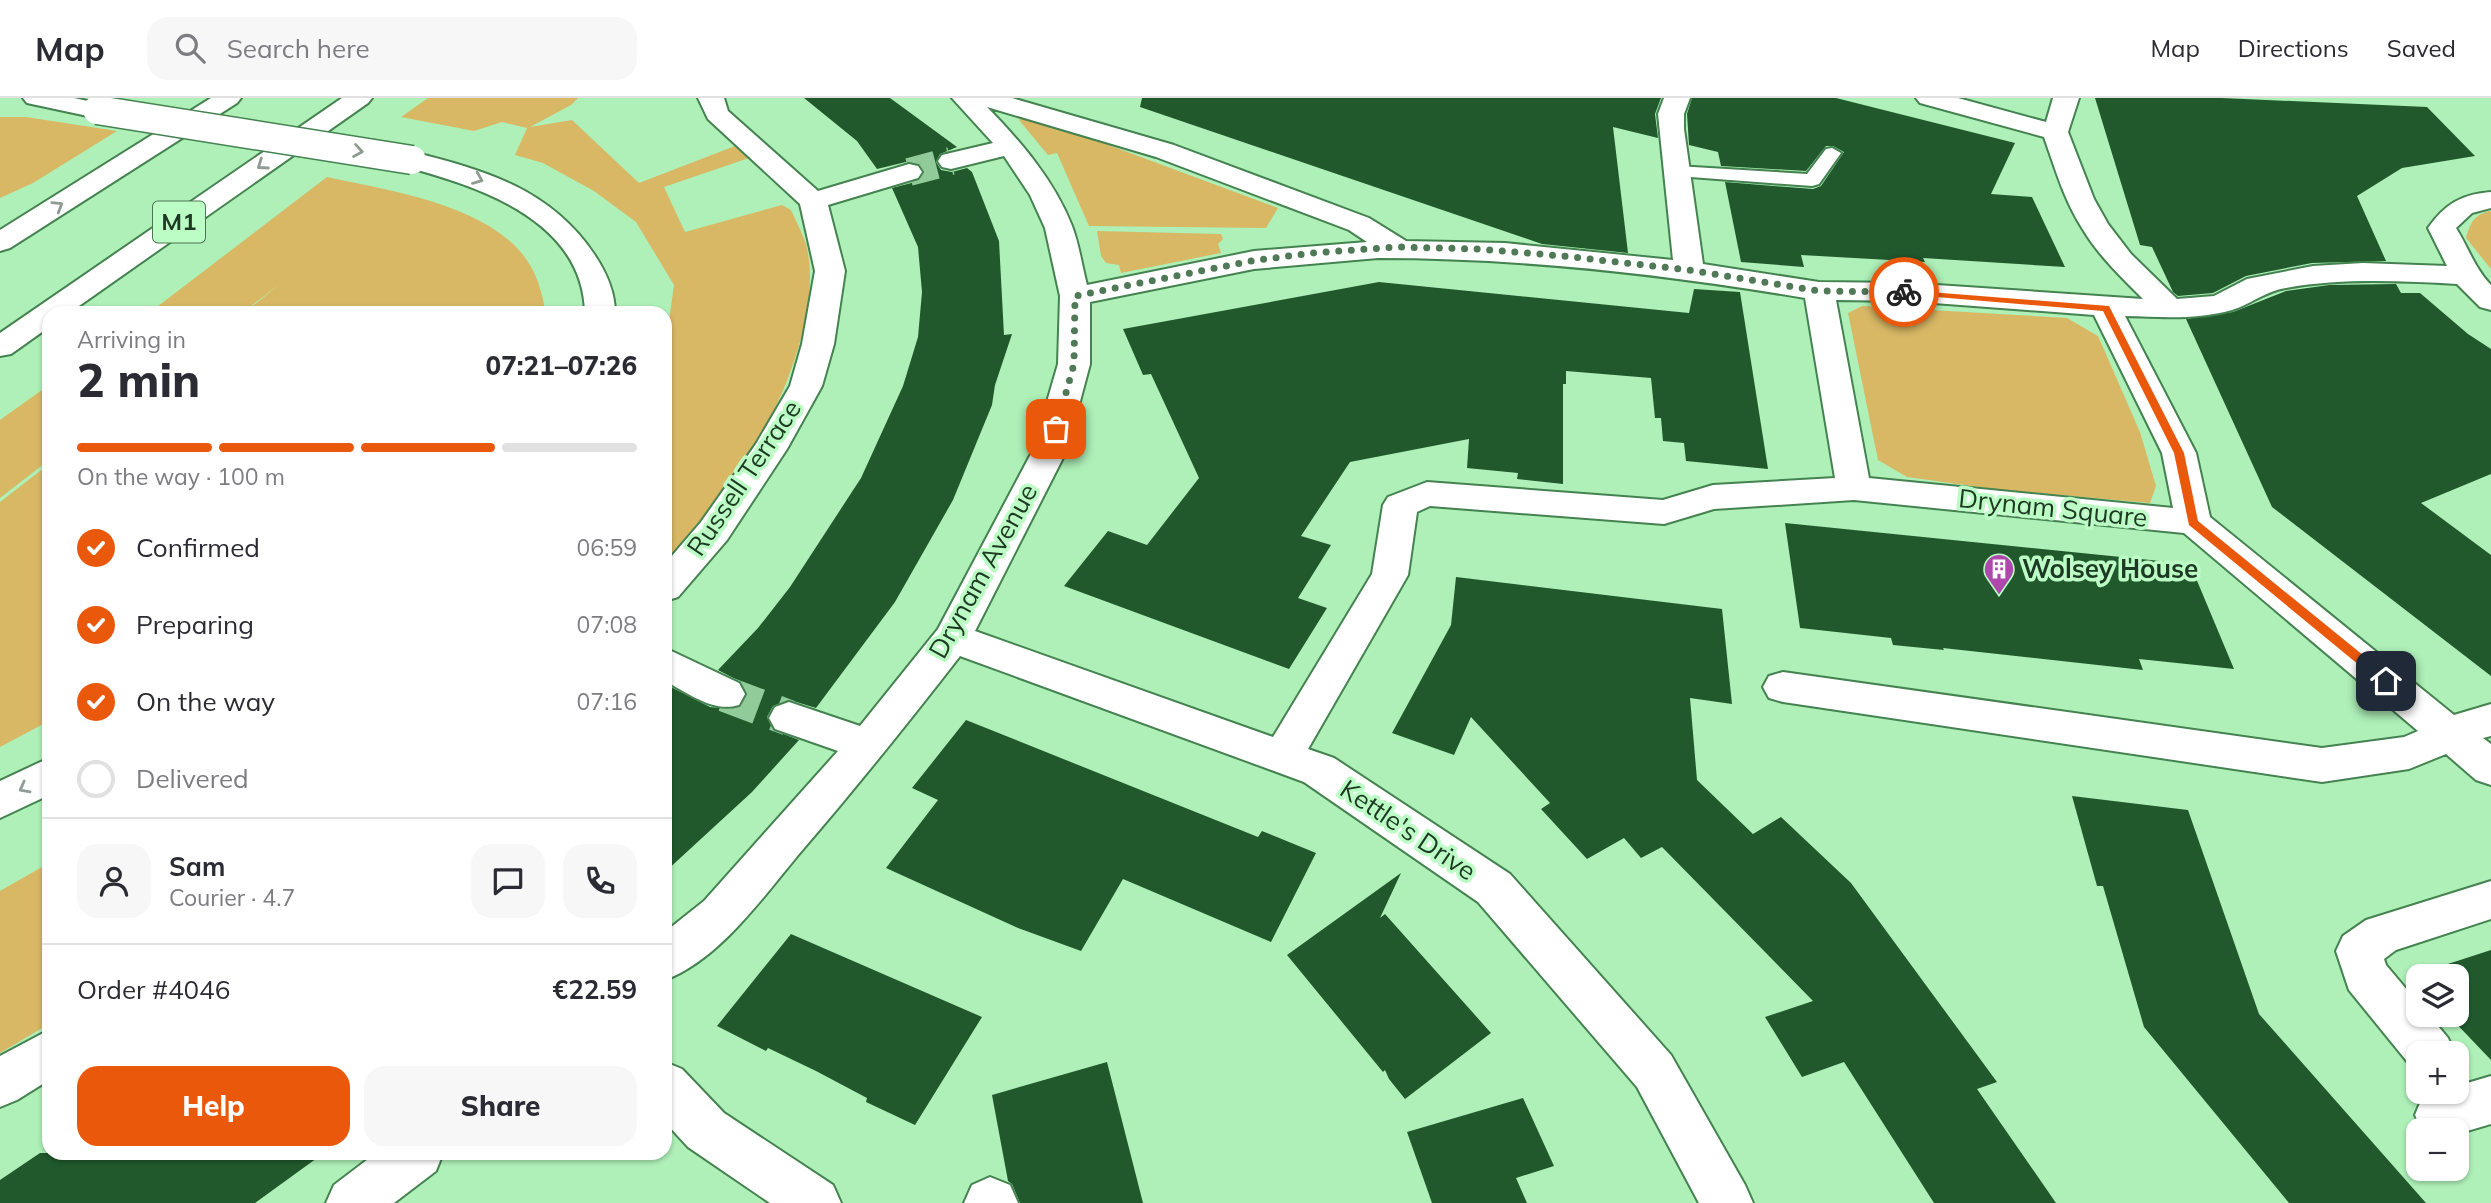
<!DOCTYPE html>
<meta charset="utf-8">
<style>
body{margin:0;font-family:Mulish,sans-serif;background:#f7f7f7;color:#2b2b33;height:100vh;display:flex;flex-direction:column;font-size:26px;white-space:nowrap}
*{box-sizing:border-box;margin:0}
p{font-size:23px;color:#7c7c81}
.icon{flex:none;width:38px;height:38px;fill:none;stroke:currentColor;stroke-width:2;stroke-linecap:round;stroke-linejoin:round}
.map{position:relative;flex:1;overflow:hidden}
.details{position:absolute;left:42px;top:208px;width:630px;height:854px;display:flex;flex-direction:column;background:#fff;border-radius:21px;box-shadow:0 2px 5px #0004}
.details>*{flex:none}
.buttons{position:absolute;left:2406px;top:866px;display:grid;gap:14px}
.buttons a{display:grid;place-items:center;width:63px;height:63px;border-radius:14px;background:#fff;box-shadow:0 2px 5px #0004;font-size:35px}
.pin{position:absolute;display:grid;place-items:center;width:60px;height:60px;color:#fff;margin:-30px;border-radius:14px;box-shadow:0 4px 10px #0006}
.courier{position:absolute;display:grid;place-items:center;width:70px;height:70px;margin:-35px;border:5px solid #ea580c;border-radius:50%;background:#fff;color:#222;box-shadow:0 2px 9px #0007}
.head em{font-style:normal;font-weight:800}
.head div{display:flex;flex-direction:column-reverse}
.head{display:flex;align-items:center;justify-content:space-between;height:119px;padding:0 35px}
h1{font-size:46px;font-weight:800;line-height:52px}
.bar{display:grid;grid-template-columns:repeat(4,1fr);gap:10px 7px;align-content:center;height:84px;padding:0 35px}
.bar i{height:9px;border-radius:5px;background:#e1e1e2}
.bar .active{background:#ea580c}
.bar p{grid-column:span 4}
.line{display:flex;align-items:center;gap:18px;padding:0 35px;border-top:2px solid #e1e1e2}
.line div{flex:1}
.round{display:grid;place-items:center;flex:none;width:74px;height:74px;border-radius:21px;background:#f7f7f7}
ol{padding:0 35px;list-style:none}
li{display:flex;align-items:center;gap:21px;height:77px}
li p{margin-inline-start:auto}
li .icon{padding:7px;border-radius:50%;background:#ea580c;color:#fff;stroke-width:4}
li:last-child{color:#7c7c81}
li i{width:38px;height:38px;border:4px solid #e1e1e2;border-radius:50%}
.button{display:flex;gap:14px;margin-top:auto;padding:14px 35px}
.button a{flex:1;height:80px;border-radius:21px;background:#ea580c;color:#fff;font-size:28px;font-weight:800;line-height:80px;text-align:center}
.button a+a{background:#f7f7f7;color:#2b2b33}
header{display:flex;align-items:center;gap:42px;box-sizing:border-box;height:98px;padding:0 35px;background:#fff;border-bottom:2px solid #e1e1e2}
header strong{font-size:33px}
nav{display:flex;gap:38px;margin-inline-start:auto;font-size:24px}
.search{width:490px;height:63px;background:#f7f7f7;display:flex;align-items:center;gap:18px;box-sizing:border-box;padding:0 24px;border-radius:21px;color:#7c7c81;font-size:26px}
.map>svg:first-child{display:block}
.green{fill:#d8b865}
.building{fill:#21592d}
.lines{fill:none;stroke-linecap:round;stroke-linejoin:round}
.minor-tunnel-far1{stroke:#91cb9a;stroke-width:28;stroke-dasharray:28 14;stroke-linecap:butt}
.minor-tunnel{stroke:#91cb9a;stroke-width:36;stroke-dasharray:36 18;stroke-linecap:butt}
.service-casing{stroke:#448250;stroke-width:4}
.minor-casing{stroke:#448250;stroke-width:4}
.motorway-casing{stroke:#448250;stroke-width:4}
.service{fill:#fff;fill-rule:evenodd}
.minor{fill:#fff;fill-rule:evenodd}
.motorway{fill:#fff;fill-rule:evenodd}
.motorway-bridge-casing{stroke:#448250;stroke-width:31;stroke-linecap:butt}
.motorway-bridge{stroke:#fff;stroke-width:28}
.oneway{stroke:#8e9c91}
.route{fill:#ea580c}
.done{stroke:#507957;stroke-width:7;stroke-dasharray:0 12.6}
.labels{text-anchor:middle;stroke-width:7;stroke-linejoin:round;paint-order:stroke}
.shield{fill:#bbfdc4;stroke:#4d7453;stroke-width:2}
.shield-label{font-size:24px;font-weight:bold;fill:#1e3923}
.street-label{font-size:26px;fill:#1e3923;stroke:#bbfdc4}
.poi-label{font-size:26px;font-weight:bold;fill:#1e3923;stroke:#bbfdc4;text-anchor:start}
</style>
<header>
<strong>Map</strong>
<div class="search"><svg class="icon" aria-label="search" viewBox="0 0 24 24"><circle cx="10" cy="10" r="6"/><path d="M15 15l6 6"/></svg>Search here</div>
<nav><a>Map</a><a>Directions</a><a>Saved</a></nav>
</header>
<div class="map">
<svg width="2491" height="1105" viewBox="0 0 2491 1105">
<rect width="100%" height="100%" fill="#aef0b8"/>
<!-- green -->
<g class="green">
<path d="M 428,0 L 578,0 L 571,7 L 530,29 L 572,22 L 639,85 L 735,48 L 749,60 L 664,89 L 685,134 L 782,107 L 791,112 C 796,123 802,135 806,146 C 823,209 782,308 748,359 C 724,397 692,430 665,465 L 665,251 L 674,187 L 636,124 L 594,93 L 543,65 L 515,57 L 527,30 L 502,24 L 474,33 L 401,19 Z"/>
<polygon points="0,19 26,19 117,33 33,85 0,100"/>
<polygon points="1024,19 1036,20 1278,110 1266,130 1089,128 1057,55 1048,57 1019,22"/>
<path d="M 327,79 C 395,94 512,109 538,184 C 541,195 545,204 544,215 L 244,215 L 280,186 L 242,215 L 149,215 Z"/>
<path d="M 2491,113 L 2491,171 L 2466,140 C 2470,124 2475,116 2491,113 Z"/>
<polygon points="1097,133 1221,136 1223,141 1218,146 1221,155 1121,175 1119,167 1106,165 1101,158"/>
<polygon points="1862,208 2067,220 2098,238 2140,334 2156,388 2150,405 1993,391 1907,379 1878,362 1848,215"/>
<polygon points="49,287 49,362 0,400 0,322"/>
<polygon points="49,366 49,623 0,649 0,404"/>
<polygon points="49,765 49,926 0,955 0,793"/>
</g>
<!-- building -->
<g class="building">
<polygon points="804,0 890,0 957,49 940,56 936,64 941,72 952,74 967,70 972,74 999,143 1004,237 1012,236 995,287 992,307 953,402 895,504 816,610 790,602 773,608 767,619 773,632 799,642 752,694 665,774 665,586 710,609 729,611 741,608 747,597 741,584 718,572 758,530 790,489 861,380 903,288 918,239 922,194 918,149 892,90 919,83 924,73 919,65 910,63 877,71 857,43"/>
<polygon points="1142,0 1661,0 1655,16 1658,40 1613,29 1628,155 1542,146 1140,9"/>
<polygon points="1692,0 1836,0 2015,45 1991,96 2032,99 2065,169 1923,160 1925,164 1801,157 1804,169 1741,164 1725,84 1813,91 1821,88 1844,54 1833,48 1826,48 1806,73 1721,68 1718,54 1689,47 1687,16"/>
<polygon points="2095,0 2222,0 2427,9 2475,58 2402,70 2357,98 2386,163 2312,165 2246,178 2213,195 2178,198 2173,194 2152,149 2140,147"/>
<polygon points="1379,184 1689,215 1694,191 1740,194 1768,371 1686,363 1684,345 1663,343 1661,320 1655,320 1651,280 1566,273 1566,286 1563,286 1563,386 1517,381 1518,375 1467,370 1469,341 1350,364 1301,438 1331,447 1298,500 1327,510 1289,571 1064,488 1108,433 1147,447 1199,380 1151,276 1143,277 1123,231"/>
<polygon points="2396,186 2401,195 2420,195 2468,236 2491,251 2491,376 2421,405 2491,457 2491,578 2272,409 2186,221 2233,214 2286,193 2329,187"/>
<polygon points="1785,425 2190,466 2234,571 2139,561 2143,572 1943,550 1944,552 1893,547 1891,540 1800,530"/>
<polygon points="1456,479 1722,511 1732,606 1690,600 1697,682 1753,736 1781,719 1851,785 1997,984 1977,991 2056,1105 1934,1105 1844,964 1802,979 1765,919 1813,903 1662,749 1641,760 1624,740 1587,761 1541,711 1550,705 1471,619 1454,657 1392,635 1451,527"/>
<polygon points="966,622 1258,739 1262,733 1316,755 1271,844 1123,781 1081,853 1018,830 886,770 938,702 912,690"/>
<polygon points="2072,698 2188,712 2259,916 2426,1105 2289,1105 2144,929 2103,788 2097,788"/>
<polygon points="1401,775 1380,820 1385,816 1491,935 1405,1001 1389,981 1385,972 1383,974 1287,857"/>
<polygon points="791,836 982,919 915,1027 866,1004 867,1000 816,973 768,950 766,953 717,928"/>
<polygon points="2491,852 2491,962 2448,917 2457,917 2457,878 2418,878 2418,886 2411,878"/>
<polygon points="1107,964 1143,1105 1020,1105 1012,1086 1008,1083 992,997"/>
<polygon points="1523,1000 1554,1068 1516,1080 1527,1105 1432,1105 1407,1034"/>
<polygon points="40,1055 324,1055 255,1105 0,1105 0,1082"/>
</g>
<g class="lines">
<!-- minor-tunnel-far1 -->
<polyline class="minor-tunnel-far1" points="909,74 951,63"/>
<!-- minor-tunnel -->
<polyline class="minor-tunnel" points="725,596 789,620"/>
<!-- service casing -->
<g class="service-casing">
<polygon id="service" points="1832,50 1841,55 1819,86 1812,88 1677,78 1668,73 1677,68 1807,76 1826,51"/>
</g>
<!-- minor casing -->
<g class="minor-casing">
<g id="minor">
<polygon points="698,0 724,0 728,13 818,93 909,66 918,68 922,74 918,80 828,107 845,173 834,246 822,288 787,351 727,442 678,499 665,503 665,466 701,424 756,346 790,288 802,246 815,173 800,106 708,21"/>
<path d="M 952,0 L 1012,0 L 1174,47 L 1369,120 L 1406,143 L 1505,145 L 1673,162 L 1658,16 L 1664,0 L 1690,0 L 1684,16 L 1684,31 L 1703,166 L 1819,184 L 1907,185 L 2143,201 C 2121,179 2098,157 2082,130 C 2064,102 2055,70 2044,39 L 1920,5 L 1916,0 L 1958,0 L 2046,24 L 2053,0 L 2079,0 L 2068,34 L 2094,101 L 2108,126 L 2131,156 L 2177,201 L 2214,198 L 2247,181 L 2313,168 L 2363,165 L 2447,168 L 2428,130 C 2445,106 2462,96 2491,94 L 2491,110 L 2472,115 L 2456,130 C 2468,149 2475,171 2491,187 L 2491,212 L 2480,209 L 2457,186 C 2400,183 2342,180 2286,190 C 2263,194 2252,206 2232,212 C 2197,222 2161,219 2125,218 L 2196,355 L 2210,419 L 2454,617 L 2491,606 L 2491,638 L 2483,640 L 2491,646 L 2491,687 L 2476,682 L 2446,656 L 2409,671 L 2322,684 L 1783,604 L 1769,600 L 1763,589 L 1769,578 L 1783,574 L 2322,650 L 2404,639 L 2418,633 L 2184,435 L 1854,402 L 1714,411 L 1664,426 L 1430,408 L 1417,414 L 1408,477 L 1308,651 L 1334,660 L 1510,776 L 1671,957 L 1745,1087 L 1753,1105 L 1699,1105 L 1637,989 L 1478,804 L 1304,684 L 960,558 C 908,625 855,691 799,756 C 763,799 719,862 665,882 L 665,834 L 704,803 L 838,653 L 775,631 L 769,620 L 775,609 L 789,604 L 860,628 L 938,531 L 1033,352 L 1058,266 L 1060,198 L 1045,130 L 1030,97 L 1004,58 L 951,71 L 942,69 L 938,63 L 942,57 L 993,45 ZM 987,9 L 1156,59 L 1349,132 L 1367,144 L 1254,153 L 1087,187 C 1082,168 1079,146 1072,128 C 1054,82 1021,44 987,9 ZM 1378,160 C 1522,160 1663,176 1805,200 L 1835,380 L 1713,387 L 1663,402 L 1427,384 L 1388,399 L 1383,407 L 1372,476 L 1273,639 L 975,533 L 1067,352 L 1090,266 L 1090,204 L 1254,171 ZM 1836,202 L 1907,203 L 2094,217 L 2162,355 L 2173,410 L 1869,380 Z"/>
<path d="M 665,550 L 739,585 L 745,596 L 739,607 C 713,615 688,595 665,583 Z"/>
<polygon points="2491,783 2491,821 2396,852 2384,861 2386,867 2418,905 2418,917 2429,917 2448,940 2455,956 2418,956 2418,974 2414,972 2349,892 2336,853 2343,838 2366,822"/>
<polygon points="49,932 49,982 17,1002 0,1009 0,958"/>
<polygon points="665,964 682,971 724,1015 833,1087 841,1105 770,1105 688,1049 665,1024"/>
<polygon points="2491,978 2491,1026 2457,1036 2457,1032 2422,1032 2415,1017 2422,1000 2437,994 2457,994 2457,988"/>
<polygon points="376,1055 443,1055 436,1073 394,1105 326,1105 334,1087"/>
<polygon points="990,1079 1010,1087 1018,1105 964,1105 972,1087"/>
</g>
</g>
<!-- motorway casing -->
<g class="motorway-casing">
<g id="motorway">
<polygon points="23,0 74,0 106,7 110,12 106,17 97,20 27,5"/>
<polygon points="211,0 241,0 237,5 10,150 0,153 0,132"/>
<polygon points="342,0 372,0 368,5 69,215 49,215 49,229 11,256 0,258 0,235"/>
<path d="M 412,54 C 485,72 550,91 594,156 C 606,174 615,193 615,215 L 585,215 C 583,121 477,88 403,68 L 399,62 L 403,56 Z"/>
<polygon points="49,660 49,697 0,720 0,683"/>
</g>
</g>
<!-- service -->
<use href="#service" class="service"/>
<!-- minor -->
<use href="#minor" class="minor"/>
<!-- motorway -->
<use href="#motorway" class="motorway"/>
<!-- motorway-bridge casing -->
<g class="motorway-bridge-casing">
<polyline id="motorway-bridge" points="97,12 412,62"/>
</g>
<!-- motorway-bridge -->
<use href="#motorway-bridge" class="motorway-bridge"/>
</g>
<!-- one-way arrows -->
<defs><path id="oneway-chevron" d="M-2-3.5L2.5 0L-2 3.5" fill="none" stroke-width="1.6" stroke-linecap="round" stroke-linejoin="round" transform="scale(1.75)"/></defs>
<g class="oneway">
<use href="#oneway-chevron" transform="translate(358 53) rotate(9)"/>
<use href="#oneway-chevron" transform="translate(262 67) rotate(145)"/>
<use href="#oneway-chevron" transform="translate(478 81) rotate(22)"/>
<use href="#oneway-chevron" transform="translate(58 108) rotate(-32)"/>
<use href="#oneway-chevron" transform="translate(24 690) rotate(152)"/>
</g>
<!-- route -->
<polygon class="route" points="1904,192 2109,208 2184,355 2198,423 2390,579 2390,586 2382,586 2189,427 2174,355 2103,213 1901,196 1901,192"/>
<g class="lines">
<!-- done -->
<polyline class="done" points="1056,331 1074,266 1075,198 1251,163 1312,155 1397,149 1477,151 1563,158 1689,172 1819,193 1904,194"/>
</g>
<!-- icons -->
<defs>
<g id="building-pin" transform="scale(1.575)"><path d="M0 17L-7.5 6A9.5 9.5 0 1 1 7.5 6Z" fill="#ae48ac" stroke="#bbfdc4"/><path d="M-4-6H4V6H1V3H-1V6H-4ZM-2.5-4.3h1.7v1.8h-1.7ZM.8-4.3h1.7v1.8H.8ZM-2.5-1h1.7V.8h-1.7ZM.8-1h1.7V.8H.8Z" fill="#fff"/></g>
</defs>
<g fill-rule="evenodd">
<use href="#building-pin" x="1999" y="471"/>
</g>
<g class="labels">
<!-- shield labels -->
<rect class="shield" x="153" y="103.5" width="52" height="41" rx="5"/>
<g class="shield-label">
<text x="179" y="132">M1</text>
</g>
<!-- street labels -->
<g class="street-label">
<text transform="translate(744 380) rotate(-56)" y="9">Russell Terrace</text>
<text transform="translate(2053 410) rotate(6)" y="9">Drynam Square</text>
<text transform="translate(983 473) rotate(-61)" y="9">Drynam Avenue</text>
<text transform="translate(1408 732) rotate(34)" y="9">Kettle's Drive</text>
</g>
<!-- poi labels -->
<g class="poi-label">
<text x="2022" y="480">Wolsey House</text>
</g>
</g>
</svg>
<div class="buttons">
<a><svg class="icon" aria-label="layers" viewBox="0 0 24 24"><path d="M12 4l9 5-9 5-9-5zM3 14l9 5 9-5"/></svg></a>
<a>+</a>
<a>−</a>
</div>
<div class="pin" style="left:1056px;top:331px;background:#ea580c"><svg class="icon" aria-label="bag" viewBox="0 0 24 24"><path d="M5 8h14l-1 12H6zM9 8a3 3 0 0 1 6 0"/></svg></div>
<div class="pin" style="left:2386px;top:583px;background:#1f2937"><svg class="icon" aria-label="home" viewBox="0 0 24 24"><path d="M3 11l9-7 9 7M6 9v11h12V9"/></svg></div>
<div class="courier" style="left:1904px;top:194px"><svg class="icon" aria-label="bike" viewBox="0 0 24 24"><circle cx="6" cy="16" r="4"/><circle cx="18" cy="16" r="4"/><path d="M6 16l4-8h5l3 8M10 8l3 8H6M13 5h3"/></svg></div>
<section class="details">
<div class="head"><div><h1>2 min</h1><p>Arriving in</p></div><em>07:21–07:26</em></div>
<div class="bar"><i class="active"></i><i class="active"></i><i class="active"></i><i></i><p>On the way · 100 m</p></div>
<ol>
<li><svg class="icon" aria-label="check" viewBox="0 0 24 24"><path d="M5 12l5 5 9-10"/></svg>Confirmed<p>06:59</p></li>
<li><svg class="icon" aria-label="check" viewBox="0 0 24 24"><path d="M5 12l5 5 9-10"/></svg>Preparing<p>07:08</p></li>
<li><svg class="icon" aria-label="check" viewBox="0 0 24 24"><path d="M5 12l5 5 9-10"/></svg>On the way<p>07:16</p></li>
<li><i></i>Delivered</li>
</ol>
<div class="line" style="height:126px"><a class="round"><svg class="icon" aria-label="person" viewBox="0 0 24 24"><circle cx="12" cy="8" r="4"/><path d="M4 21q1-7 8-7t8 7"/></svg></a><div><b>Sam</b><p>Courier · 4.7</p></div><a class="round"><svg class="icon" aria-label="chat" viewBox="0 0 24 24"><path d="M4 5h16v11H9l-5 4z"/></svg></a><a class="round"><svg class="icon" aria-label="phone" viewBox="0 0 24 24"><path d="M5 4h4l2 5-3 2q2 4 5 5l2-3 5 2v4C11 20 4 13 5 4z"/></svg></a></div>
<div class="line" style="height:91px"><div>Order #4046</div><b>€22.59</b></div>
<div class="button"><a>Help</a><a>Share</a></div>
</section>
</div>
